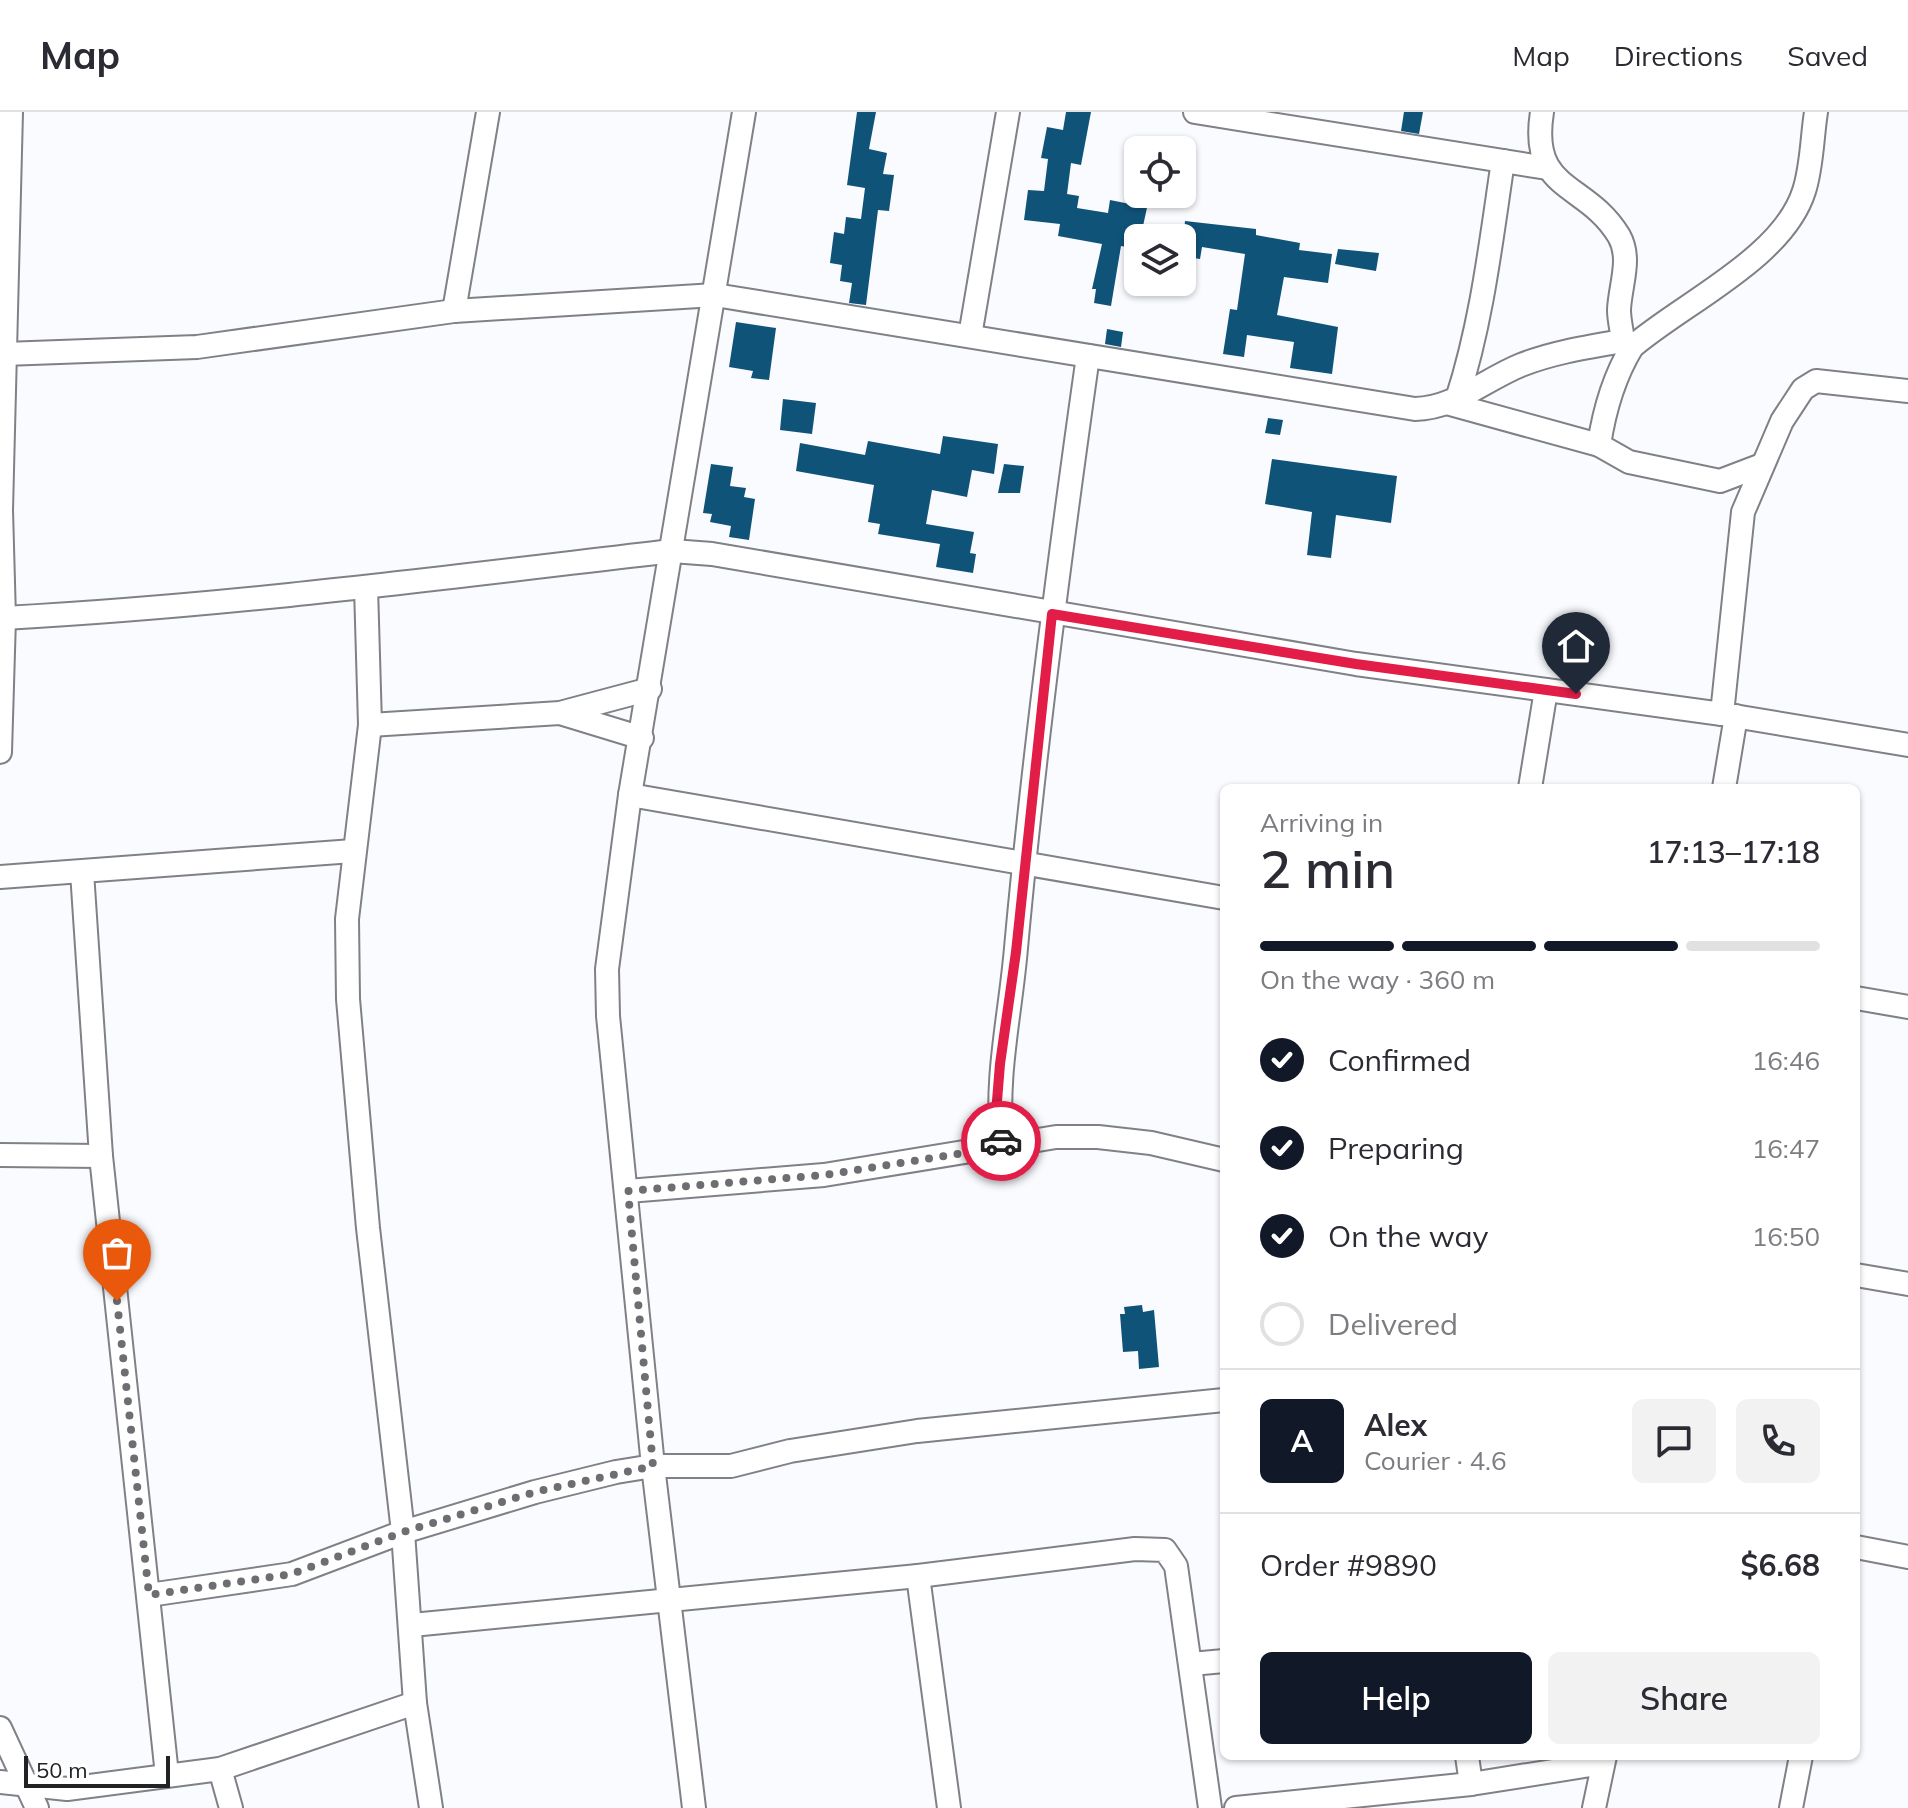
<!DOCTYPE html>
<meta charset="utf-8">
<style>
body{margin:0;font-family:Mulish,sans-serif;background:#f2f2f3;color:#2b2b33;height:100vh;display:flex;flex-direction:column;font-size:30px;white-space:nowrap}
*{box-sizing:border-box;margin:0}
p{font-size:26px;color:#7c7c81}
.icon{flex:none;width:44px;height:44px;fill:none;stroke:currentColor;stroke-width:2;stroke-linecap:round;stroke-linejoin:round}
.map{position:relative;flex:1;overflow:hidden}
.panel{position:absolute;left:1220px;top:672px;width:640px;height:976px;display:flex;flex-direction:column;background:#fff;border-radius:12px;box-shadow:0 2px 6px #0004}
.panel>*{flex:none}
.buttons{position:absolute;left:1124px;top:24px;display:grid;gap:16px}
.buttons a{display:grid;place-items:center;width:72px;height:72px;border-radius:12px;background:#fff;box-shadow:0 2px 6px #0004;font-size:40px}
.scale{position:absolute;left:24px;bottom:20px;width:146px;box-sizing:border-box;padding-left:8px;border:4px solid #212224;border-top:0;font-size:22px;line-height:28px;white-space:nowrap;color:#212224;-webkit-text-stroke:6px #fff;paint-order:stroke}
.pin{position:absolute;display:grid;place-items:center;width:68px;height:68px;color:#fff;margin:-82px -34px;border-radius:50% 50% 50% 0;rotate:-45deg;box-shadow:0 0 8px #0007}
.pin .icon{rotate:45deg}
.courier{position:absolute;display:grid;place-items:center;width:80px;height:80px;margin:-40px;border:6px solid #e11d48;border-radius:50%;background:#fff;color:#222;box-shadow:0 2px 10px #0007}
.summary em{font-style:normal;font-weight:600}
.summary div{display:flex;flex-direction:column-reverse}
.summary{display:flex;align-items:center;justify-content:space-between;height:136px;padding:0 40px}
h1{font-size:52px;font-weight:600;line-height:60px}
.bar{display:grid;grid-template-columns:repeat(4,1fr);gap:12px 8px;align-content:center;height:96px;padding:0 40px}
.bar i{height:10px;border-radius:6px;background:#e1e1e2}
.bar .active{background:#111827}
.bar p{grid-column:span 4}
.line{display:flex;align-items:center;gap:20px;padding:0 40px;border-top:2px solid #e1e1e2}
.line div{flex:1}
.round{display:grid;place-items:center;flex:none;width:84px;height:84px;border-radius:12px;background:#f2f2f3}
ol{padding:0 40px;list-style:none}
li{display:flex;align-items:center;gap:24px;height:88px}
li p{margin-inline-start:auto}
li .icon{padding:8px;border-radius:50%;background:#111827;color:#fff;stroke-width:4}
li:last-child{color:#7c7c81}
li i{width:44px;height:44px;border:4px solid #e1e1e2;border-radius:50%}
.action{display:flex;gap:16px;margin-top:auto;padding:16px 40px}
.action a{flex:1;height:92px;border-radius:12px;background:#111827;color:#fff;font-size:32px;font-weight:600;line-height:92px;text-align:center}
.action a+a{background:#f2f2f3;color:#2b2b33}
header{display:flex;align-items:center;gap:48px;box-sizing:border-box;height:112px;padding:0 40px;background:#fff;border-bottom:2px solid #e1e1e2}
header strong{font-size:38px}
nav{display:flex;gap:44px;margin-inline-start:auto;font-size:28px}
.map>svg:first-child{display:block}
.building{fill:#105379}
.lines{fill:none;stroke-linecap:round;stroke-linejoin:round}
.street-casing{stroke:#7f8186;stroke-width:26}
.street{stroke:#fff;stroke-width:22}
.done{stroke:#6d6e71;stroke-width:8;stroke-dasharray:0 14.4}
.route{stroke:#e11d48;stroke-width:10}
</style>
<header>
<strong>Map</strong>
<nav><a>Map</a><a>Directions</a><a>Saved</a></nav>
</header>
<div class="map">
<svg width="1908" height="1696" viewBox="0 0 1908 1696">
<rect width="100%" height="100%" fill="#fafbff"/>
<!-- building -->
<g class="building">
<polygon points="857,0 876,0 869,37 887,41 883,62 894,63 889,99 878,98 866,193 849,191 852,171 840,169 842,153 830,151 834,120 844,122 846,105 861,107 865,76 847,73"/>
<polygon points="1066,0 1091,0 1081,53 1071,51 1067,82 1079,84 1077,96 1108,101 1110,88 1130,92 1132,82 1150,82 1138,137 1121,134 1111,194 1094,191 1096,177 1092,177 1102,132 1058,124 1060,112 1024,108 1028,78 1044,79 1048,47 1041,46 1047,15 1063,18"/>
<polygon points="1404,0 1423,0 1419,22 1401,19"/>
<polygon points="1185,109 1256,117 1256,123 1300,131 1299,138 1332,142 1328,171 1284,165 1277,203 1338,215 1332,262 1290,256 1294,230 1247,223 1244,245 1223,242 1230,197 1237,198 1245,142 1202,135 1200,147 1182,144"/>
<polygon points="1338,137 1379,141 1376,159 1335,152"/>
<polygon points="736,210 776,216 769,268 751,266 753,259 729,255"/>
<polygon points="1107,217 1123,220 1121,235 1105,232"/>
<polygon points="783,287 816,291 812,322 780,318"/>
<polygon points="1268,306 1283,308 1280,323 1265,321"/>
<polygon points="943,324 998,332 994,362 972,358 967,385 932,378 926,412 974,420 970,441 976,442 973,461 936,455 940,432 878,422 880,412 868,410 874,373 796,359 800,331 865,343 868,329 940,342"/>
<polygon points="1272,347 1397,364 1391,411 1336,403 1331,446 1307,443 1312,400 1265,392"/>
<polygon points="711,352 733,355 730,374 746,376 744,385 755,387 749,428 729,425 731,414 710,410 712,402 703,401"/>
<polygon points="1004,352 1024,354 1020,381 998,381"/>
<polygon points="1142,1193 1143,1200 1154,1198 1159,1255 1139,1257 1138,1239 1123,1240 1120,1202 1125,1202 1124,1195"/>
</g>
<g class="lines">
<!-- street casing -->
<g class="street-casing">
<g id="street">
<polyline points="1195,0 1547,56"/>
<path d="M 1542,0 C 1529,81 1586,69 1619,124 C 1632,147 1620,173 1619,198 C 1619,208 1622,219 1623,229"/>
<polyline points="454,199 488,0"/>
<polyline points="970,224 1008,0"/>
<path d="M 4,242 L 197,235 L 454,199 L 715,183 L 1415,297 C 1455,296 1484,268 1521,253 C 1554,240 1588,235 1623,229 L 1632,235"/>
<path d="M 1457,287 C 1482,210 1491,129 1503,49"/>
<polyline points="1450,292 1599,333"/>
<path d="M 1762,353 L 1720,369 L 1629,350 L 1599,333 C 1604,300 1615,263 1632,235 C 1683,191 1783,146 1804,79 C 1812,55 1812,25 1816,0"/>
<polyline points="366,475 370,613 347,807 348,887 368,1116 403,1420 415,1591 431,1696"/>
<path d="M 4,506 C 228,494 450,465 672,439 L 712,442 L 1356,552 L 1722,602 L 1908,633"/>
<polyline points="560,601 642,626"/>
<polyline points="1722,602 1743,400 1782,309 1803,277 1816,269 1908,279"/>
<polyline points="370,613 560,601 650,577"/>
<polyline points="0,640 4,506 1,398 11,0"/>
<polyline points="1530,676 1546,578"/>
<polyline points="1724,676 1736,604"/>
<polyline points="630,683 1224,786"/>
<polyline points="82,760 101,1044 167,1663"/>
<polyline points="0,765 353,739"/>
<polyline points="1856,886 1908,895"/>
<path d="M 1002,1035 C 995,963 1010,906 1016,836 C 1034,638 1060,441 1088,244"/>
<polyline points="0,1043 101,1044"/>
<polyline points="628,1079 824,1063 1056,1025 1098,1025 1151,1031 1224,1048"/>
<polyline points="1856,1163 1908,1172"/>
<polyline points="1856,1435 1908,1445"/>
<polyline points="918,1464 949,1696"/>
<polyline points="149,1483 292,1462 403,1420 535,1380 616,1360 653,1354 731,1354 790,1339 917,1319 1224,1288"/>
<polyline points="412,1513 918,1464 1135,1437 1165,1438 1176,1454 1210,1696"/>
<polyline points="1191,1552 1224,1549"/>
<polyline points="0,1616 37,1696"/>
<polyline points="1467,1644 1471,1672"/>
<polyline points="220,1657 231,1696"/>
<polyline points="0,1670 67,1677 220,1657 415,1591"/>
<polyline points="694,1696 653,1354 608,904 607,857 630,683 744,0"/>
<polyline points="1236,1696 1471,1672 1603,1651"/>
<polyline points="1594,1696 1605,1644"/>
<polyline points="1791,1696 1801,1644"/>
</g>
</g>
<!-- street -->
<use href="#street" class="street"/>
</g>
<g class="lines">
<!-- done -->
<polyline class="done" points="117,1189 149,1483 292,1462 403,1420 535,1380 653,1354 628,1079 824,1063 1002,1035 1001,1029"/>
<!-- route -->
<polyline class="route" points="1001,1029 997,989 1000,952 1016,840 1052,502 1356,552 1576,582"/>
</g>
</svg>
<div class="buttons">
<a><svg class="icon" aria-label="locate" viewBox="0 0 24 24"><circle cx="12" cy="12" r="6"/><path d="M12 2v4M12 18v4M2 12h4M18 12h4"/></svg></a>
<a><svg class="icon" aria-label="layers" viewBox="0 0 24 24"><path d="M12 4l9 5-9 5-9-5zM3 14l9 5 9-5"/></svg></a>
</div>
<div class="scale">50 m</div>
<div class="pin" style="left:117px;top:1189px;background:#ea580c"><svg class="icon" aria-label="bag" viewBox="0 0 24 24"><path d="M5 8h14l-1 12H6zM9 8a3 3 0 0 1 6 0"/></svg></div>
<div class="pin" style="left:1576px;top:582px;background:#1f2937"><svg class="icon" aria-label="home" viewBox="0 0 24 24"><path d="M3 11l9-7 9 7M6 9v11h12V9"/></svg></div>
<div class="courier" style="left:1001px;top:1029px"><svg class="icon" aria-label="car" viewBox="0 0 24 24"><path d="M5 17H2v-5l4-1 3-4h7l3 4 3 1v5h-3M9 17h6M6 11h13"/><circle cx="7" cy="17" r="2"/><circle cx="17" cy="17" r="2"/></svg></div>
<section class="panel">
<div class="summary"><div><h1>2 min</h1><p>Arriving in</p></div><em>17:13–17:18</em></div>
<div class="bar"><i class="active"></i><i class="active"></i><i class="active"></i><i></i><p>On the way · 360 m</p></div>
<ol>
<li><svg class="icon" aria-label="check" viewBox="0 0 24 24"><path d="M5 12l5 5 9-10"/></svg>Confirmed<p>16:46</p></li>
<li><svg class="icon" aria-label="check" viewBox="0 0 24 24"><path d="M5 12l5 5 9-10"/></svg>Preparing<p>16:47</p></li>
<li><svg class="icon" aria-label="check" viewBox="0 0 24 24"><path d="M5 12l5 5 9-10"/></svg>On the way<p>16:50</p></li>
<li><i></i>Delivered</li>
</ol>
<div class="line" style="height:144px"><b class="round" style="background:#111827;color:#fff">A</b><div><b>Alex</b><p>Courier · 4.6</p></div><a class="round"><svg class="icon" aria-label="chat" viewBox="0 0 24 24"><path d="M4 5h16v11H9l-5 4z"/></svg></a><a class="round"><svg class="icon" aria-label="phone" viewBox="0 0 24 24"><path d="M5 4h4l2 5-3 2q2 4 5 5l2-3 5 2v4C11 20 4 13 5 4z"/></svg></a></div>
<div class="line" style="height:104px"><div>Order #9890</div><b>$6.68</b></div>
<div class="action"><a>Help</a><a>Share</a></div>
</section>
</div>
